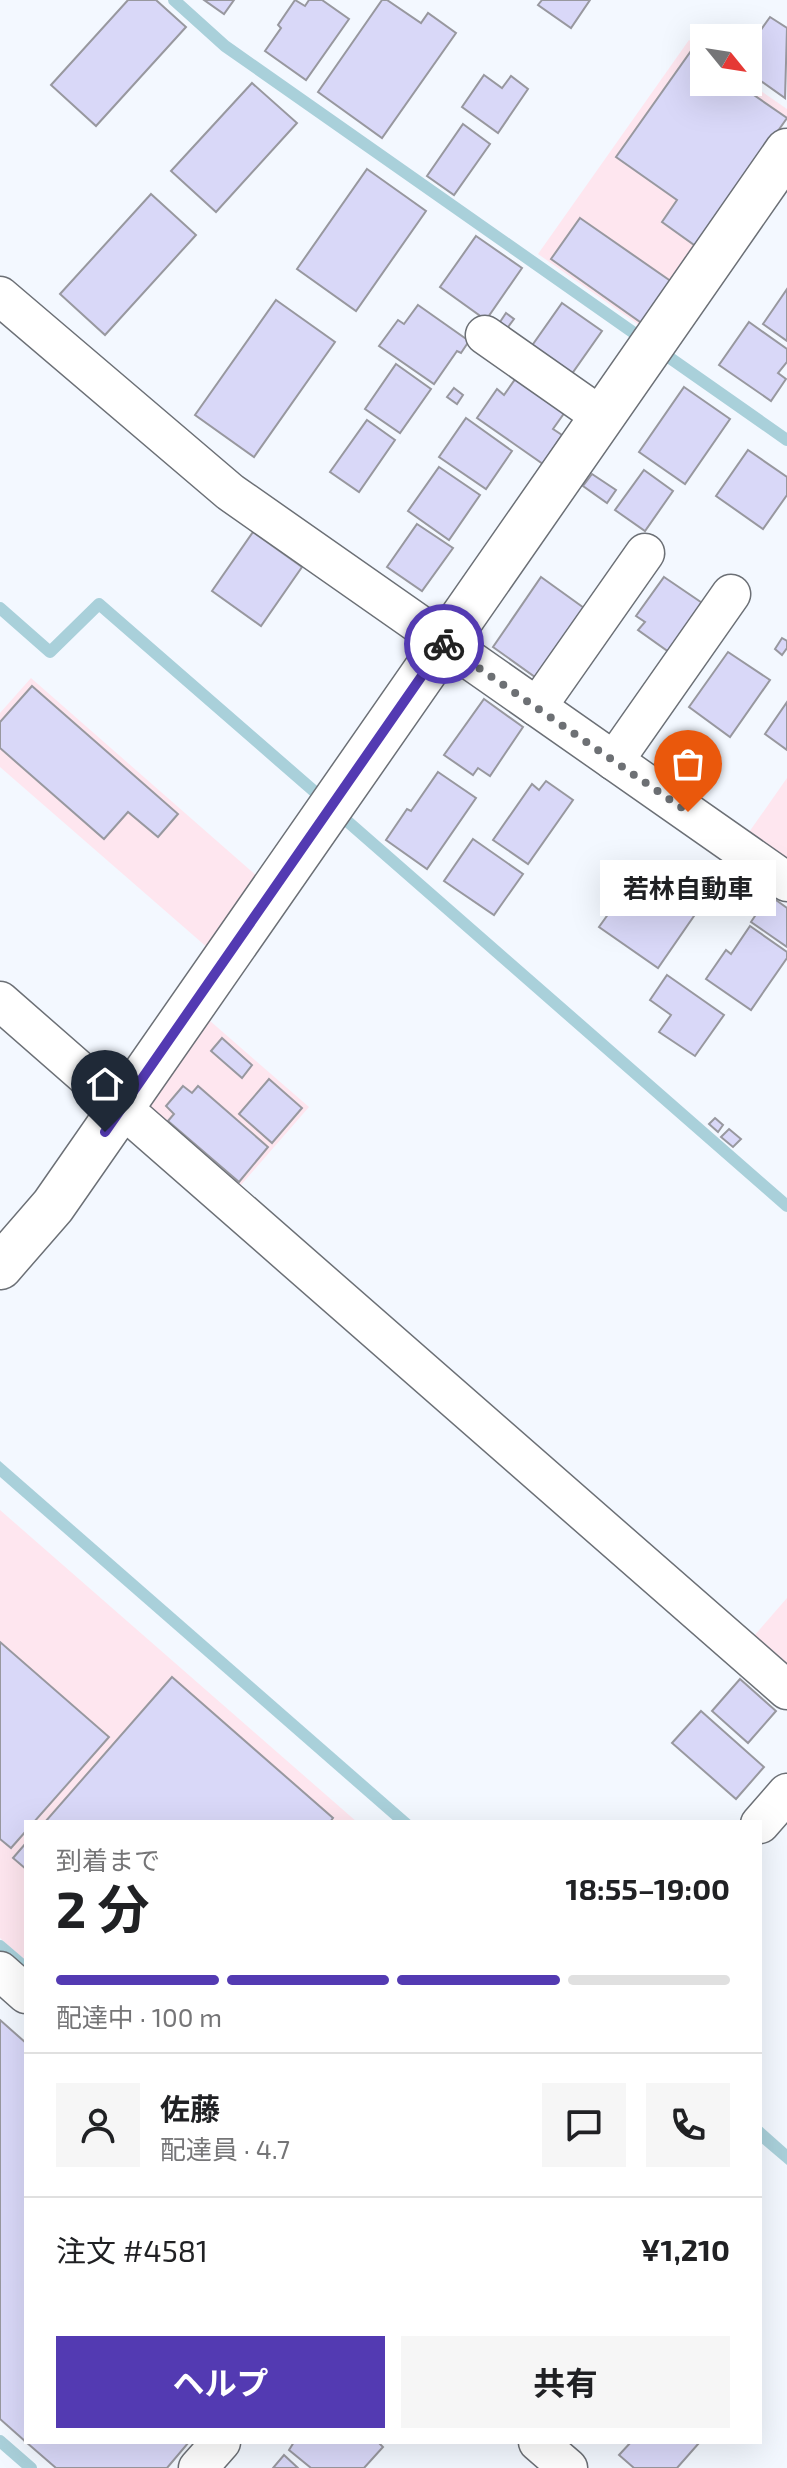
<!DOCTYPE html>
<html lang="ja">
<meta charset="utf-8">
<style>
body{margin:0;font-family:"Exo 2","Noto Sans JP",sans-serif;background:#f6f6f6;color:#202124;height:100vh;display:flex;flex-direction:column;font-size:30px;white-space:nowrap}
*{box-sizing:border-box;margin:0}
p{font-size:26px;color:#757577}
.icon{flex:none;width:44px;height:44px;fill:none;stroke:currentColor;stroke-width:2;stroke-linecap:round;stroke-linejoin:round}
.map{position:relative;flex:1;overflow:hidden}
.panel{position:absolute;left:24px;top:1820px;width:738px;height:624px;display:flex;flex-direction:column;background:#fff;border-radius:0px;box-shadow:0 8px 32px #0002}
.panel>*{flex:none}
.needle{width:52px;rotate:120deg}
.fabs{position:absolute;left:690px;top:24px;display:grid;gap:16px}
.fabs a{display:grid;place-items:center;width:72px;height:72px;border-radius:0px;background:#fff;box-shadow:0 8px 32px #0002;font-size:40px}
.pin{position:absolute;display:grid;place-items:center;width:68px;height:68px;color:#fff;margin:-82px -34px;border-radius:50% 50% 50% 0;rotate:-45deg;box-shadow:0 0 8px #0007}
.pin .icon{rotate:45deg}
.courier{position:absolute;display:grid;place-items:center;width:80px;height:80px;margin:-40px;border:6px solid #533ab2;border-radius:50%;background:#fff;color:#222;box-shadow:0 2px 10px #0007}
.bubble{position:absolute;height:56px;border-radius:0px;background:#fff;box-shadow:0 8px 32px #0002;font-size:26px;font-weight:700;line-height:56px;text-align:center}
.overview em{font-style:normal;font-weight:700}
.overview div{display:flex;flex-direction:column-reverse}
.overview{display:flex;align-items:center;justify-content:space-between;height:136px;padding:0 32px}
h1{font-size:52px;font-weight:700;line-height:60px}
.bar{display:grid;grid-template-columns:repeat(4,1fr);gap:12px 8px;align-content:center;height:96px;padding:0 32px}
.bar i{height:10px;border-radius:6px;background:#e0e0e0}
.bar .active{background:#533ab2}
.bar p{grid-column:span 4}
.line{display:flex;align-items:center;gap:20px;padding:0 32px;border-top:2px solid #e0e0e0}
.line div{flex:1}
.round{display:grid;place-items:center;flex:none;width:84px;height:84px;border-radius:0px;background:#f6f6f6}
.primary-button{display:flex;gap:16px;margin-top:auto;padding:16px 32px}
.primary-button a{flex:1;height:92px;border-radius:0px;background:#533ab2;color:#fff;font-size:32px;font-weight:700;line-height:92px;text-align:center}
.primary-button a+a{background:#f6f6f6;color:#202124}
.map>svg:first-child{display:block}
.industrial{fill:#fee6ef}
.water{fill:#a9d0da}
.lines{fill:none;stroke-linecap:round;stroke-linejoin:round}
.stream{stroke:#a9d0da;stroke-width:12}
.building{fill:#d9d8f8;stroke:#98989f;stroke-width:2}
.minor-casing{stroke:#6c7076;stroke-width:41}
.tertiary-casing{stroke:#6c7076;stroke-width:47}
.minor{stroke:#fff;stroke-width:38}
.tertiary{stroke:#fff;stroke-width:44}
.done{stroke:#6d7074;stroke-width:8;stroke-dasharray:0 14.4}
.route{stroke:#533ab2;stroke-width:10}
</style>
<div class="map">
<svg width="787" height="2468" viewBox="0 0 787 2468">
<rect width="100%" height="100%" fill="#f3f8ff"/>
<!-- industrial -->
<g class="industrial">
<polygon points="689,40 704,51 704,82 748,82 787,109 787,119 642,327 538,254"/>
<polygon points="31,678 259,878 209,949 0,767 0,713"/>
<polygon points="787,778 787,863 747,835"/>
<polygon points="209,1020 309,1107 240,1186 148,1107"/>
<polygon points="0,1510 357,1822 26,1822 26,1961 0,1938"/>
<polygon points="787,1598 787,1665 754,1636"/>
</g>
<!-- water -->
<g class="water">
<polygon points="0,1461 413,1822 395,1822 0,1477"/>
<polygon points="760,2125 787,2149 787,2165 760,2142"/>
</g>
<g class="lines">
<!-- stream -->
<g class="stream">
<polyline points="174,0 225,46 634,333"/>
<polyline points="670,358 787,440"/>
<polyline points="0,608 50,652 99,604 315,792"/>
<polyline points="347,821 787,1206"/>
<polyline points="0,1946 21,1964"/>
<polyline points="0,2441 31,2468"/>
</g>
</g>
<!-- building -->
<g class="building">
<polygon points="128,0 156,0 186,27 96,126 51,85"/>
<polygon points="204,0 234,0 224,14"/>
<polygon points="295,0 305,6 309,0 322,0 349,19 306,80 265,51 281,28 278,25"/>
<polygon points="382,0 387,0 421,23 428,13 456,33 382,138 318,92"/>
<polygon points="542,0 590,0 571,28 538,5"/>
<polygon points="770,17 787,28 785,98 748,72 748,48"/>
<polygon points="691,51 704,60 704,82 735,82 787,118 697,247 662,222 677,200 616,157"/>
<polygon points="484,75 502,88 511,76 528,89 498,133 462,107"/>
<polygon points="252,83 297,123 216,212 171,171"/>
<polygon points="463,124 490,144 454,195 427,176"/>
<polygon points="367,169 426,211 356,311 297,269"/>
<polygon points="151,194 196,235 105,335 60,294"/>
<polygon points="580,218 672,282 643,324 551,259"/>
<polygon points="476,236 522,268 486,320 440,287"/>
<polygon points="787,289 787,341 763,324"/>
<polygon points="276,300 335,342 254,457 195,415"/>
<polygon points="562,303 602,331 571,375 531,347"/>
<polygon points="418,305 469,341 461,353 457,351 434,384 379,346 398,320 404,324"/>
<polygon points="506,313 514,319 505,331 498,325"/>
<polygon points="749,322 787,349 787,362 778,373 786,379 771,401 719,365"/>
<polygon points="396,364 431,389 400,433 365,409"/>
<polygon points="516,378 565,412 553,429 562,435 543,464 477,418 497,389 504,395"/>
<polygon points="684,387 730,419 685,484 639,452"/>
<polygon points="454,388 463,395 457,404 447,397"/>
<polygon points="466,418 512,451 486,489 439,457"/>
<polygon points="367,420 395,440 359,492 330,472"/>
<polygon points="748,450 787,477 787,495 763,529 716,496"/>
<polygon points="439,467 480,495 449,540 408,511"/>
<polygon points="644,470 673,491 645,531 615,510"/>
<polygon points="592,474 616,490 607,503 583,486"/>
<polygon points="417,524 453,548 422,591 387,567"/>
<polygon points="253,532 302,567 261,626 212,591"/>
<polygon points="541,577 591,613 542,682 493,647"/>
<polygon points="664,577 711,609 676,657 638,630 645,622 636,616"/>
<polygon points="782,638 787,641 787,648 782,655 775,649"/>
<polygon points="728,652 770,680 730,737 689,707"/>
<polygon points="32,686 178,814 158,837 128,812 104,839 0,748 0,722"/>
<polygon points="484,699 523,727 490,776 478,768 473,775 444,755"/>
<polygon points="787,702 787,750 765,734"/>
<polygon points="438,772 476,798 427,869 386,840 407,809 411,811"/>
<polygon points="546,781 573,800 528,864 493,840 532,784 539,790"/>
<polygon points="473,839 523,874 494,915 444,881"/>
<polygon points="655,865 705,900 658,968 599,927 639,871 646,877"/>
<polygon points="769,895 787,908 787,947 751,922"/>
<polygon points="750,926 787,952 787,958 751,1010 706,979 726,950 731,954"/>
<polygon points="667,975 724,1015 695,1056 659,1032 671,1015 650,1000"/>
<polygon points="222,1038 252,1065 242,1078 211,1051"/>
<polygon points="269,1079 302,1108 272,1143 239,1114"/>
<polygon points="183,1086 192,1093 198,1086 268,1147 239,1182 168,1121 174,1114 166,1106"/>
<polygon points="715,1118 723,1125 718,1132 709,1124"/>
<polygon points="729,1129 741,1139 733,1147 721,1137"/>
<polygon points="0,1642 109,1737 34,1822 26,1822 26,1831 11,1848 0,1839"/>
<polygon points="172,1677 333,1818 330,1822 45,1822"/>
<polygon points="740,1679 776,1711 748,1743 712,1711"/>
<polygon points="701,1711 764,1767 736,1799 672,1743"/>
<polygon points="26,1843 26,1869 13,1858"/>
<polygon points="0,2020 26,2043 26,2442 0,2419"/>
<polygon points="26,2442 189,2442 167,2468 56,2468"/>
<polygon points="294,2442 378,2442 383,2447 364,2468 311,2468 289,2450"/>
<polygon points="631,2442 697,2442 699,2443 677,2468 634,2468 619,2455"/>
<polygon points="284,2455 298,2468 273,2468"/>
</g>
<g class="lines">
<!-- minor casing -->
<g class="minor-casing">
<g id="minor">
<polyline points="0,296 230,492 787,882"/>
<polyline points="485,335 602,417"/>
<polyline points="537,707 645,553"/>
<polyline points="614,761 731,594"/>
<polyline points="0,1001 787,1690"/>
<polyline points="760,1824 787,1793"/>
<polyline points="0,1971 26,1994"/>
<polyline points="538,2442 568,2468"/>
<polyline points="198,2468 221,2442"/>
</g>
</g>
<!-- tertiary casing -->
<g class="tertiary-casing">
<polyline id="tertiary" points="0,1267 53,1206 787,151"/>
</g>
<!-- minor -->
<use href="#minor" class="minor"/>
<!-- tertiary -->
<use href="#tertiary" class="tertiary"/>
</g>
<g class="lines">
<!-- done -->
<polyline class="done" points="444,644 688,812"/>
<!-- route -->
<polyline class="route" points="105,1132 444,644"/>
</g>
</svg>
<div class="fabs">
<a><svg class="needle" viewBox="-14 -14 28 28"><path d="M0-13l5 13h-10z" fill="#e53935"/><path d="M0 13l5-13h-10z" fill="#757577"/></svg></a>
</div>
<div class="pin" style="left:688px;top:812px;background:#ea580c"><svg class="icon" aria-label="bag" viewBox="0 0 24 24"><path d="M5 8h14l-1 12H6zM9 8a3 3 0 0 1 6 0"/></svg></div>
<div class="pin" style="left:105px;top:1132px;background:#1f2937"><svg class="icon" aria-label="home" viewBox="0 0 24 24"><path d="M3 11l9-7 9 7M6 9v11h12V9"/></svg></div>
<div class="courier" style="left:444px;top:644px"><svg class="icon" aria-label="bike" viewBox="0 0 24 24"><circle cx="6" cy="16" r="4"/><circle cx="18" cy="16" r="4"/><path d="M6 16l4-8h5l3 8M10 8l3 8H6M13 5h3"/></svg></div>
<div class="bubble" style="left:600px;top:860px;width:176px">若林自動車</div>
<section class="panel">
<div class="overview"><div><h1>2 分</h1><p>到着まで</p></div><em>18:55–19:00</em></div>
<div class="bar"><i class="active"></i><i class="active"></i><i class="active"></i><i></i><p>配達中 · 100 m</p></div>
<div class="line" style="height:144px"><a class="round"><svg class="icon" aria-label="person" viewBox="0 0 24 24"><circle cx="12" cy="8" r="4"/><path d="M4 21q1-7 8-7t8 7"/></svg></a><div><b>佐藤</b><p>配達員 · 4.7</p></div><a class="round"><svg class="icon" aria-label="chat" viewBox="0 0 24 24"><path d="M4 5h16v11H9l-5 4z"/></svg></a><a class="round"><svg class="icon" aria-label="phone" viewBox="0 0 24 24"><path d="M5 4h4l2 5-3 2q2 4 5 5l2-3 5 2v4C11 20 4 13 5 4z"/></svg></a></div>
<div class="line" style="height:104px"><div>注文 #4581</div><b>¥1,210</b></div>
<div class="primary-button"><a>ヘルプ</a><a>共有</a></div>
</section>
</div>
